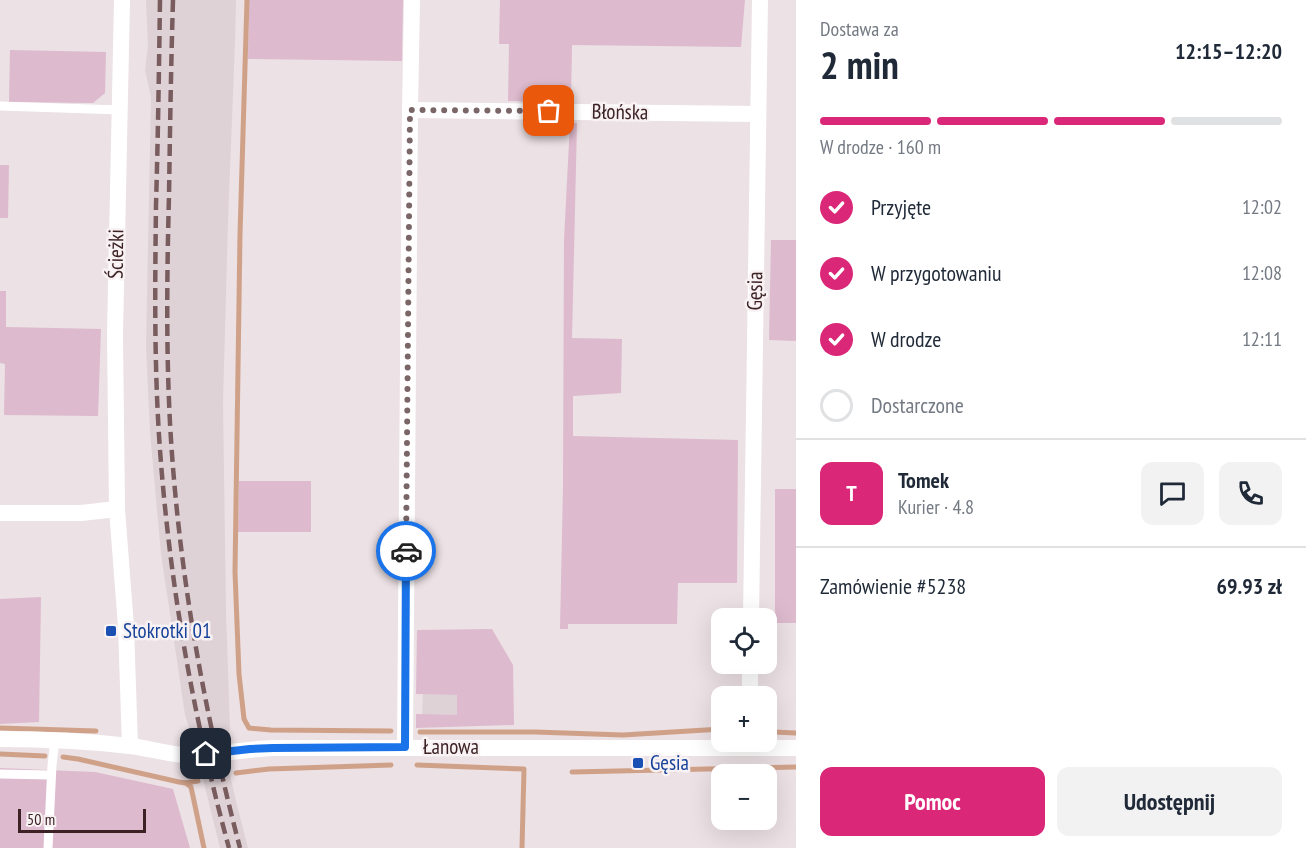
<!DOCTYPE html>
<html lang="pl">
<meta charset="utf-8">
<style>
body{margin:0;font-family:"PT Sans Narrow",sans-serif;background:#f2f2f3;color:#1f2937;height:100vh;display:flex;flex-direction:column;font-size:22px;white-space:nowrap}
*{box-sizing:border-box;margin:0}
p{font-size:20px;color:#747a83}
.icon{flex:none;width:33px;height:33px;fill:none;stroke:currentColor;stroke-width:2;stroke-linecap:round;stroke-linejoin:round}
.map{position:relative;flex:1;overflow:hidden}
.side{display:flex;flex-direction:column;background:#fff;width:510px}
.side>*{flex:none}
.tools{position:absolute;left:711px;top:608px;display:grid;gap:12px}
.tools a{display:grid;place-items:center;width:66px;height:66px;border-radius:12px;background:#fff;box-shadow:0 6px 24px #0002;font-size:30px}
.scale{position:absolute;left:18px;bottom:15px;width:128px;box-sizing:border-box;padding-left:6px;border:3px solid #3c2224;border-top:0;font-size:16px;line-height:21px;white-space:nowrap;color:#3c2224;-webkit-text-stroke:4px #f8f2f4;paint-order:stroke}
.pin{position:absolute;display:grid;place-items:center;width:51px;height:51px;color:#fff;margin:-26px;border-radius:12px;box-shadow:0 3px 9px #0006}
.courier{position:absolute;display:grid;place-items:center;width:60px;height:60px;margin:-30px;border:4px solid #1a73e8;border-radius:50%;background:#fff;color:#222;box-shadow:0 2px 8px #0007}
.head em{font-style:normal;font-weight:700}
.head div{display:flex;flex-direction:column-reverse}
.head{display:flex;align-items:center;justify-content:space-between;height:102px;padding:0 24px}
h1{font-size:39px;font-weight:700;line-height:45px}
.bar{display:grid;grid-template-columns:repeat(4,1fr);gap:9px 6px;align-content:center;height:72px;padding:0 24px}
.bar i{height:8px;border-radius:4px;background:#e0e1e3}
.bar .active{background:#db2777}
.bar p{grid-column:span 4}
.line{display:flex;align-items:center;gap:15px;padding:0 24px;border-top:2px solid #e0e1e3}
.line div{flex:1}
.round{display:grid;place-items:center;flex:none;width:63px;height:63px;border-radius:12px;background:#f2f2f3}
ol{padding:0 24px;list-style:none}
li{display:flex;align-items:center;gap:18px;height:66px}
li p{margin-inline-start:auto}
li .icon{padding:6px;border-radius:50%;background:#db2777;color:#fff;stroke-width:4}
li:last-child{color:#747a83}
li i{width:33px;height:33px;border:3px solid #e0e1e3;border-radius:50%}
.cta{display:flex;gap:12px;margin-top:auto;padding:12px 24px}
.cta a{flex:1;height:69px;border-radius:12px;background:#db2777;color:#fff;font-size:24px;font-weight:700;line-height:69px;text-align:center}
.cta a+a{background:#f2f2f3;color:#1f2937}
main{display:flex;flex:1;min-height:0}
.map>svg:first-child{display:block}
.built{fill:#dfd2d6}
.green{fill:#ddbacd}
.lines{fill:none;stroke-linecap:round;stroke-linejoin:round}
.stream{stroke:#d0a189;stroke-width:5}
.service{stroke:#fff;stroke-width:9}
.minor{stroke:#fff;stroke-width:16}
.rail{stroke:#785c5e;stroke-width:4.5;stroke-dasharray:12 6;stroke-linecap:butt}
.done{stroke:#7a6567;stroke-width:6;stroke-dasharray:0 10.8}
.route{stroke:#1a73e8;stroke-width:8}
.transit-dot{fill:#1a4fb4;stroke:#f8f2f4;stroke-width:2}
.labels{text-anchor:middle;stroke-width:5;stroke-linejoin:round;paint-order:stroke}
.street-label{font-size:21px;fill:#3c2224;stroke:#f8f2f4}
.transit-label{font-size:21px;fill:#164399;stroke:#f8f2f4;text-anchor:start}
</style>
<main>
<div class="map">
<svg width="796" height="848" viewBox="0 0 796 848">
<rect width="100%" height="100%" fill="#ece1e4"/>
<!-- built -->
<g class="built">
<polygon points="146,0 236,0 235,42 228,221 223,402 226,613 230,729 222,743 195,745 185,715 169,607 161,554 150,432 146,347 151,97 145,70 148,46"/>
<polygon points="423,694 457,695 457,715 422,715"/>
<polygon points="227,762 236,801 248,848 220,848 199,763"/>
</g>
<!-- green -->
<g class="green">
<polygon points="249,0 403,0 402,61 248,59"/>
<polygon points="500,0 745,0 741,47 572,45 571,102 508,101 509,44 499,44"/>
<polygon points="10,50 106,52 105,93 93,103 9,102"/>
<polygon points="570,123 577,123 572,338 622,339 621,393 573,396 573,436 738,440 737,583 678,583 677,624 568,624 568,629 560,629 563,487 564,240"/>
<polygon points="0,165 9,165 8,218 0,218"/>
<polygon points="771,240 796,240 796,341 769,340"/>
<polygon points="0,291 6,291 6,327 101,329 98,416 4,415 5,364 0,363"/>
<polygon points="239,481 311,481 311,532 238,532"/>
<rect x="775" y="489" width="21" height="134"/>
<polygon points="41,597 39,722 0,724 0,599"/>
<polygon points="492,629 513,665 514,725 416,728 416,714 457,715 457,695 416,694 417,630"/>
<polygon points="0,768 95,772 173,789 190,848 0,848"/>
</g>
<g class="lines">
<!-- stream -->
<g class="stream">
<polyline points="247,0 240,234 235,572 239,674 244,719 249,728 271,730 391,731"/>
<polyline points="0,728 96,731"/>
<polyline points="420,732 535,732 623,735 722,729"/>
<polyline points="773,732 796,733"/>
<polyline points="0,754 45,756"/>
<polyline points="63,757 78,759 179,782 186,783 191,787 204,848"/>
<polyline points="417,765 524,769 522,848"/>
<polyline points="572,772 796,767"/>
<polyline points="236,773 269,769 391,765"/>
<polyline points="186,783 198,781"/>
</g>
<!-- service -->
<g class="service">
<polyline points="0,106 120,110"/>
<polyline points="0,774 51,775"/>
<polyline points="48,848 52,765 55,740"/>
</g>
<!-- minor -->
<g class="minor">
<polyline points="122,0 115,335 117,509 126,627 130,746"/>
<polyline points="410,110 758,114"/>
<polyline points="0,513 81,513 117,509"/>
<polyline points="751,618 760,0"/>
<polyline points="750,696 750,663"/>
<path d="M 0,739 C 43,739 87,741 130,746 C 148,748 167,754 185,755 C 214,756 244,749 273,748 L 796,748"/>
<polyline points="405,747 410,110 412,0"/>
</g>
<!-- rail -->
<g class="rail">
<path d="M 160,0 C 159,68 158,136 156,205 C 155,286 154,368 160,450 C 170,586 193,716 229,848"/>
<path d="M 173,0 C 171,65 170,130 169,195 C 167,271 166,347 170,423 C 178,568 203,707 240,848"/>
</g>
</g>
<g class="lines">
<!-- done -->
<polyline class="done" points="406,551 410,110 549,111"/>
<!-- route -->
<polyline class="route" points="206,754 250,749 273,748 405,747 406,551"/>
</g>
<!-- markers -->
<g class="transit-dot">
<rect x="105" y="625" width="12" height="12" rx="3"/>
<rect x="632" y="757" width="12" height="12" rx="3"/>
</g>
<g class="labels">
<!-- street labels -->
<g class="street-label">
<text transform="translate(620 112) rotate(1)" y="7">Błońska</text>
<text transform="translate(116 254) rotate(-89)" y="7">Ścieżki</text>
<text transform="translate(755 291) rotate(-89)" y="7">Gęsia</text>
<text x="451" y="754">Łanowa</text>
</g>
<!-- transit labels -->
<g class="transit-label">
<text x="123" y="638">Stokrotki 01</text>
<text x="650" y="770">Gęsia</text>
</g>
</g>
</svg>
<div class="tools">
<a><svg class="icon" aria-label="locate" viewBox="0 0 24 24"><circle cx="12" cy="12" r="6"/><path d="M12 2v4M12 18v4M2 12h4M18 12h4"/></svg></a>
<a>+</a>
<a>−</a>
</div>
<div class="scale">50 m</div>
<div class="pin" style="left:549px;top:111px;background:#ea580c"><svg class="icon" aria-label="bag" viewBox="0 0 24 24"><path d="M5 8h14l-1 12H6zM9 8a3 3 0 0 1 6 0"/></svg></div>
<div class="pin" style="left:206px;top:754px;background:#1f2937"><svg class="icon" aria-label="home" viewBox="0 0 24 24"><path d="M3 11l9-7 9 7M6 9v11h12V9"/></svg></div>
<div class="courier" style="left:406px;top:551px"><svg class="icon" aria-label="car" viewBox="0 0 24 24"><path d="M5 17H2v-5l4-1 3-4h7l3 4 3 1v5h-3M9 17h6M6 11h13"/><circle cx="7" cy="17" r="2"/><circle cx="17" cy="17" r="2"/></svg></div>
</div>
<section class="side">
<div class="head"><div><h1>2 min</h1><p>Dostawa za</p></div><em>12:15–12:20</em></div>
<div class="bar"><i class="active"></i><i class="active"></i><i class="active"></i><i></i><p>W drodze · 160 m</p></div>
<ol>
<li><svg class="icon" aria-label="check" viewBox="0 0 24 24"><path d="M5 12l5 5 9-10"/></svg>Przyjęte<p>12:02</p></li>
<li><svg class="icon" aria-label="check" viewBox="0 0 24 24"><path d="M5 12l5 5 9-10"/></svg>W przygotowaniu<p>12:08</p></li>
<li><svg class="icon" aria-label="check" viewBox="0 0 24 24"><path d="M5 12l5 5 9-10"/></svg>W drodze<p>12:11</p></li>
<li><i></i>Dostarczone</li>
</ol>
<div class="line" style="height:108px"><b class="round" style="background:#db2777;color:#fff">T</b><div><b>Tomek</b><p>Kurier · 4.8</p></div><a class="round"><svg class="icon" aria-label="chat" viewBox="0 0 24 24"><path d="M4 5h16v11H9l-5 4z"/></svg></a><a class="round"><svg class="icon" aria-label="phone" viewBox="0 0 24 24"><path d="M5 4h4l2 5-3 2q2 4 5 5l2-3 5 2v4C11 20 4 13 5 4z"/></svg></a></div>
<div class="line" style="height:78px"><div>Zamówienie #5238</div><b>69.93 zł</b></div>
<div class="cta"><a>Pomoc</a><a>Udostępnij</a></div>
</section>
</main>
